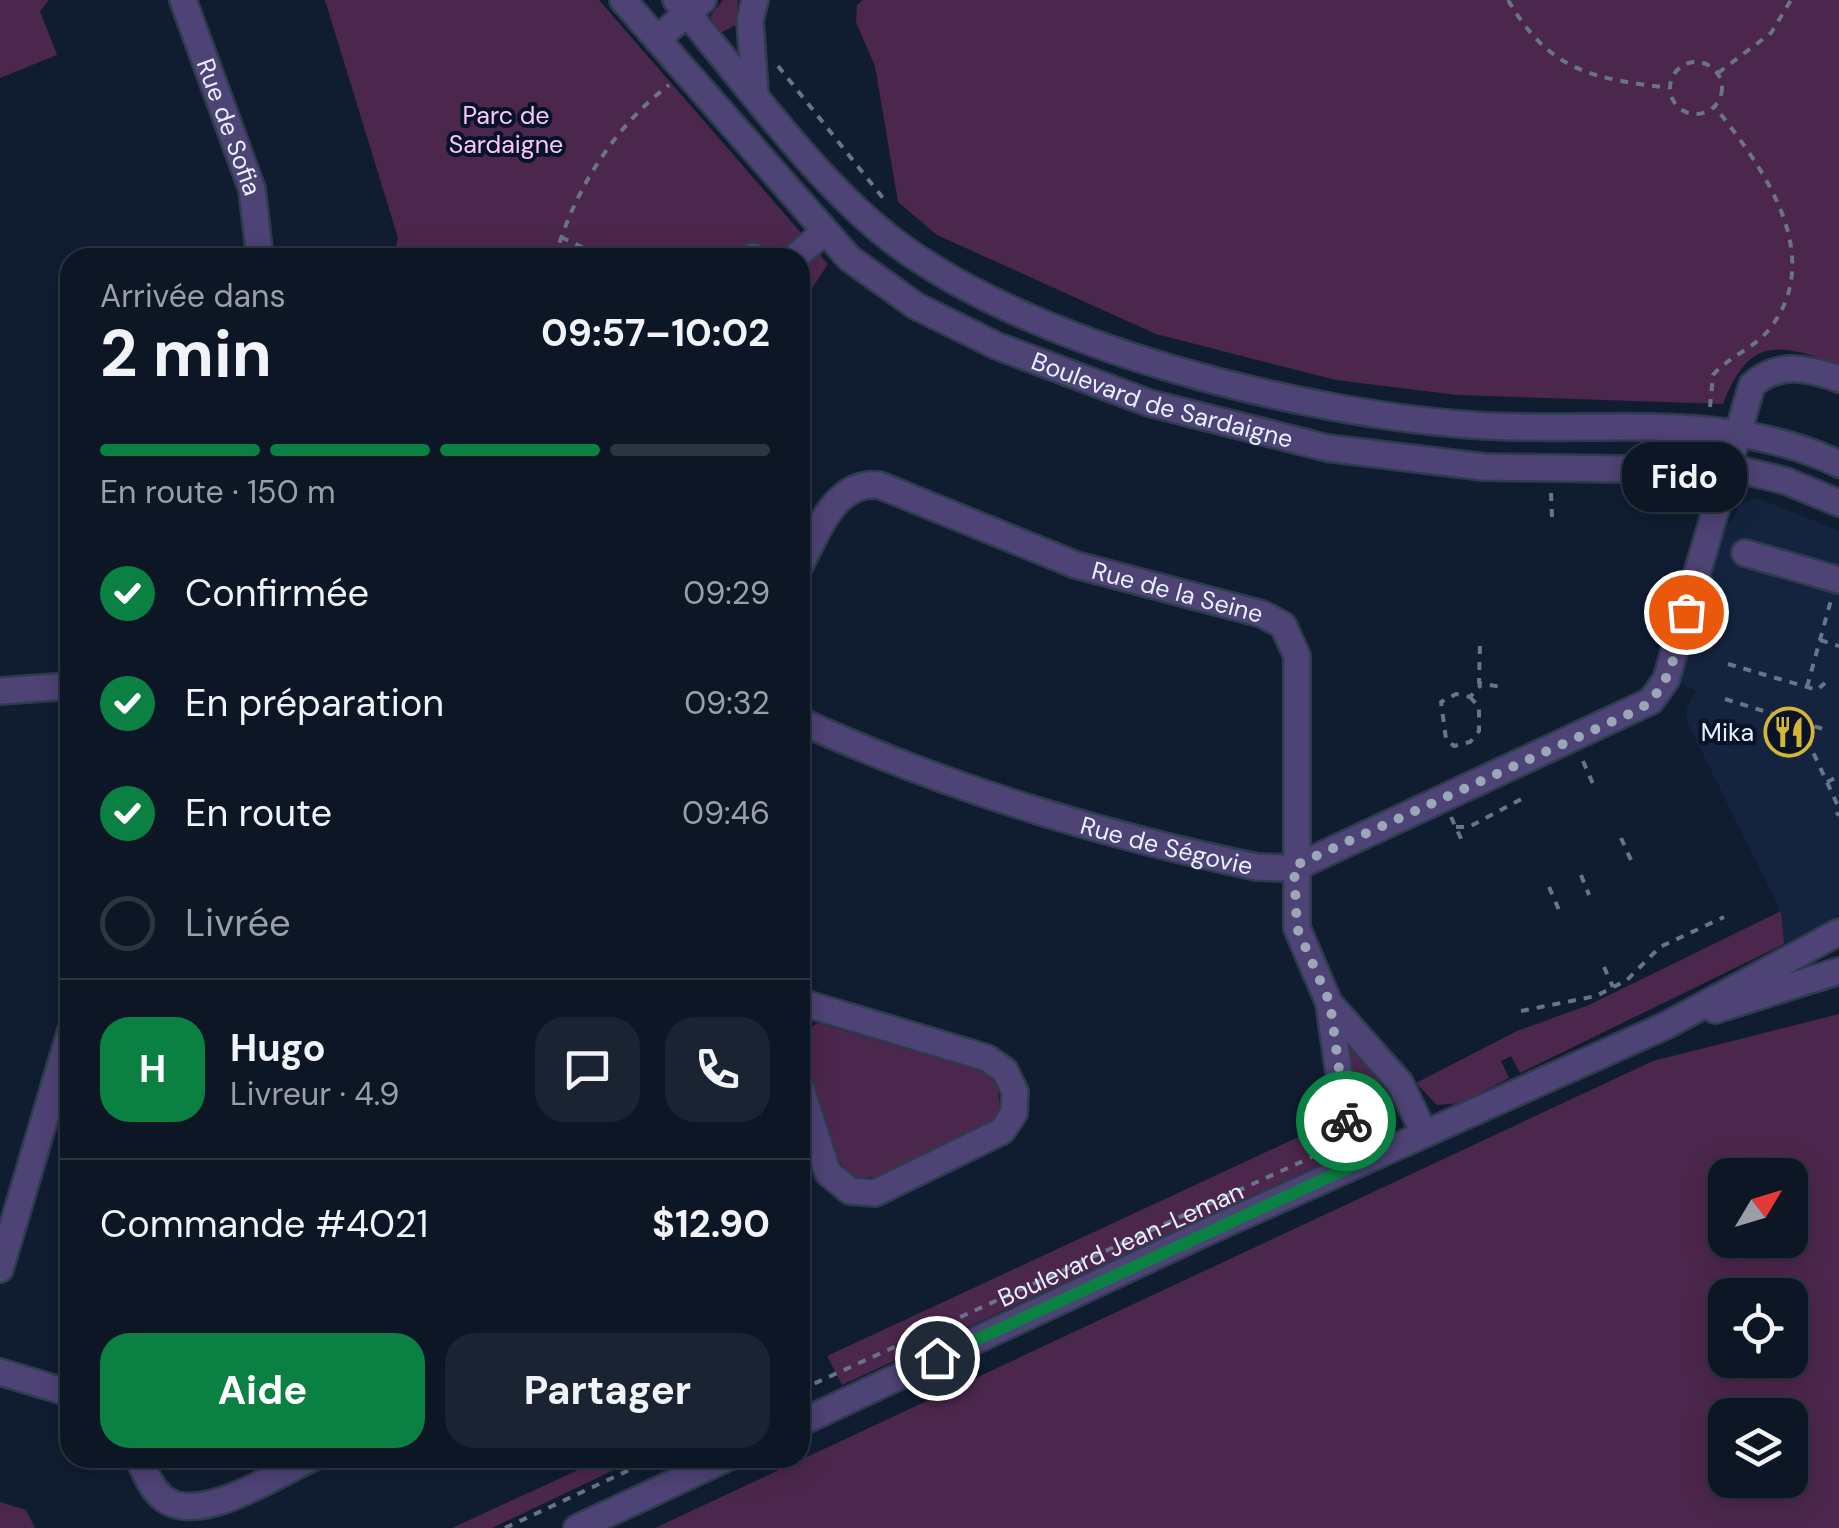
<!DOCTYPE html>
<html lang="fr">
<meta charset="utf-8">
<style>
body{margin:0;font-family:"DM Sans",sans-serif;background:#1a2332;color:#f1f3f6;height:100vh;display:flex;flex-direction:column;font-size:38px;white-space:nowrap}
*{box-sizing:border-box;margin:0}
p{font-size:32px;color:#9a9fa7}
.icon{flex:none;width:55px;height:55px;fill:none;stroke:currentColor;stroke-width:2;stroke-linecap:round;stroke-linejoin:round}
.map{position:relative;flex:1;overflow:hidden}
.sheet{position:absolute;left:60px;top:248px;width:750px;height:1220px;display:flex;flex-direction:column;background:#0c1625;border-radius:30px;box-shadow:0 5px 25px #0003,0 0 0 2px #2c3542}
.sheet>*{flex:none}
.needle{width:65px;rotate:52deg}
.buttons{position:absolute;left:1708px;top:1158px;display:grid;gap:20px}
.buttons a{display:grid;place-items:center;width:100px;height:100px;border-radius:20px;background:#0c1625;box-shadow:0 5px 25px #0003,0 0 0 2px #2c3542;font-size:50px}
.pin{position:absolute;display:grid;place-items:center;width:85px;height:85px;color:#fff;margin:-42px;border:5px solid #fff;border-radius:50%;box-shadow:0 2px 10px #0007}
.courier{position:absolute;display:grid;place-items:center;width:100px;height:100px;margin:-50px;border:8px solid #0b8043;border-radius:50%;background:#fff;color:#222;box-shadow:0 2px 12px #0007}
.bubble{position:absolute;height:70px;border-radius:30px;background:#0c1625;box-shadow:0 5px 25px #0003,0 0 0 2px #2c3542;font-size:32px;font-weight:700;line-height:70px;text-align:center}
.head em{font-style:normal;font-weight:700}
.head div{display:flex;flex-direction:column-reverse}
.head{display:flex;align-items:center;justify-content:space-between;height:170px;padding:0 40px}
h1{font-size:65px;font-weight:700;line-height:75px}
.bar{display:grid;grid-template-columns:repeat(4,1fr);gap:15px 10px;align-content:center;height:120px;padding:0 40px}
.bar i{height:12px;border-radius:8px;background:#2c3542}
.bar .active{background:#0b8043}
.bar p{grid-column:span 4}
.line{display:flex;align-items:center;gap:25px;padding:0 40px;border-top:2px solid #2c3542}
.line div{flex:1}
.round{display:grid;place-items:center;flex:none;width:105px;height:105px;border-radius:30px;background:#1a2332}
ol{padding:0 40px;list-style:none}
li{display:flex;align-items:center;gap:30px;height:110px}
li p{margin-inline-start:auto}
li .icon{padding:10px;border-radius:50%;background:#0b8043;color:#fff;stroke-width:4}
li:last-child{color:#9a9fa7}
li i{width:55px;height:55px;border:5px solid #2c3542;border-radius:50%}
.primary-button{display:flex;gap:20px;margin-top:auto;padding:20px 40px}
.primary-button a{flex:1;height:115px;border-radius:30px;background:#0b8043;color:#fff;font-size:40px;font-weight:700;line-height:115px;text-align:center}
.primary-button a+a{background:#1a2332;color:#f1f3f6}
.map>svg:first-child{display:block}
.built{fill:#14243e}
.green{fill:#4c274d;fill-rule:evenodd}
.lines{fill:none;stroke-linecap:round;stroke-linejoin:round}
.minor-casing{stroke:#2e3b4e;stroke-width:30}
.path{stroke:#697486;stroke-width:4;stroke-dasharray:8 8;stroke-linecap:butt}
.minor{stroke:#4e4375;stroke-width:25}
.done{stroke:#9ca6b6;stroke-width:10;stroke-dasharray:0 18}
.route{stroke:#0b8043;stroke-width:12}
.labels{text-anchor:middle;stroke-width:8;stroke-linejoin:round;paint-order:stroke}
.park-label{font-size:25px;fill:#fac6fc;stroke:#081327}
.street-label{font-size:25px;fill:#e7f0fe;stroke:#081327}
.poi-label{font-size:25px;fill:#e7f0fe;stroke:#081327;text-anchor:end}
</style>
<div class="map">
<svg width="1839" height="1528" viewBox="0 0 1839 1528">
<rect width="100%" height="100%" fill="#101d31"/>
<!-- built -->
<polygon class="built" points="1757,498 1839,531 1839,915 1784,944 1781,911 1687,722 1687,707 1696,691 1679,683 1725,521 1731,522 1740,505"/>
<!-- green -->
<g class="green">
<polygon points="0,0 49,0 40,11 57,55 0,78"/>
<polygon points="325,0 599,0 828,264 800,306 800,258 393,257 398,238"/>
<polygon points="723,0 738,0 736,25 720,33 710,16"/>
<path d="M 863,0 L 1839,0 L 1839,365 C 1777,342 1749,337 1723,404 L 1457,395 L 1336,380 L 1156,334 L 937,235 L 898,202 L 875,66 L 856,22 L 857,5 Z"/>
<polygon points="1781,911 1784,944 1520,1073 1511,1056 1501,1061 1509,1078 1461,1103 1437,1105 1416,1083 1517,1031 1589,1005"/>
<path d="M 1839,1014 L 1839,1528 L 655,1528 L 1653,1061 ZM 1725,1175 L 1790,1175 L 1790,1240 L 1725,1240 ZM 1725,1295 L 1790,1295 L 1790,1360 L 1725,1360 ZM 1725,1415 L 1790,1415 L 1790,1480 L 1725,1480 Z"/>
<polygon points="818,1023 983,1072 998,1086 1000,1112 987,1126 879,1177 853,1177 837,1159 801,1042 804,1030"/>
<polygon points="1350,1040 1382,1080 1379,1094 1364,1100 1353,1092 1345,1042"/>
<path d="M 1335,1120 C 1338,1146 1339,1166 1308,1170 L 842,1385 L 827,1356 Z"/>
<polygon points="604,1458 639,1458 492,1528 452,1528"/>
<polygon points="0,1502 26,1510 35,1528 0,1528"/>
</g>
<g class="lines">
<!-- minor casing -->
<g class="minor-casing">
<g id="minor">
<path id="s2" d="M 183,0 L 252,189 L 260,258"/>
<path id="s3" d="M 623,0 L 849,258 L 916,306 L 997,346 L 1149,403 L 1327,448 L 1484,467 L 1745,471 L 1786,481 L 1839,503"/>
<path d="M 676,0 C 739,74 808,171 882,232 C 1021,346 1311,417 1489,426 C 1607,432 1728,411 1839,464"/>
<polyline points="755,0 750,20 755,93"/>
<polyline points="657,39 703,0"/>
<polyline points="753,256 756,258"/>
<polyline points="794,258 823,233"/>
<polyline points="1745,553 1839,580"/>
<path id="s4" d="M 800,565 C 818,532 834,481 879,485 L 1076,565 L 1262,614 L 1283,625 L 1297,656 L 1297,928 L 1329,1003 L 1400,1083 L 1424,1133"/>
<polyline points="0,691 70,686"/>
<path id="s5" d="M 800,721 C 947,788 1098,834 1257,867 L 1284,868 L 1307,862 L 1651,701 L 1666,680 L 1752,385 C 1779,361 1808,368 1839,379"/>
<polyline points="800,1002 987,1058 1005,1071 1015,1092 1014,1113 1002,1131 875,1193 850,1191 828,1173 800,1086"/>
<polyline points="1329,1003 1345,1116 1361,1162"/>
<polyline points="1715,1010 1839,971"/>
<polyline points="0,1269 70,1033"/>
<polyline points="0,1372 70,1393"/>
<polyline points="800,1423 1200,1235 1667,1025 1839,932"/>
<path d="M 138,1458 C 145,1471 150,1487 162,1497 C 196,1528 277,1474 312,1458"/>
<polyline points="577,1528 727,1458"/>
</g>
</g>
<!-- path -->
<g class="path">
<path d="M 1508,0 C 1550,72 1592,78 1669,88"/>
<circle cx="1696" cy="88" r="26"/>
<polyline points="778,66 887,203"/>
<polyline points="1718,73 1771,33 1791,0"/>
<polyline points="561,237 605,258"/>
<path d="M 555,258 C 573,192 614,127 669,85"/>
<path d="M 1710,407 L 1713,375 C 1729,356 1756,348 1771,327 C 1827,253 1760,164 1715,107"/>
<polyline points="1551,493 1552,518"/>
<polyline points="1820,640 1839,646"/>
<polyline points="1480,646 1479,683 1501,687"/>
<polyline points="1728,664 1817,690 1825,683"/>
<polyline points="1807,687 1831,600"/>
<polyline points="1470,697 1479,707 1479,731 1470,742 1454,746 1446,739 1441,702 1456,694 1470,697 1481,685"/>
<polyline points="1725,699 1799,722 1839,808"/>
<polyline points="1799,722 1824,729"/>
<polyline points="1583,761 1593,784"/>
<polyline points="1827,782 1839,776"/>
<polyline points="1836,815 1839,813"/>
<polyline points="1451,817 1464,845"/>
<polyline points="1456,827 1469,827 1525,797"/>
<polyline points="1621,838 1631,860"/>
<polyline points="1581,875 1589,895"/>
<polyline points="1549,887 1559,910"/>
<polyline points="1604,967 1613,987"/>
<polyline points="1521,1011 1596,996 1627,980 1660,947 1724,917"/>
<path id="s1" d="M 800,1390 L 1312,1157"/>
<polyline points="505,1528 655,1458"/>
</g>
<!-- minor -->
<use href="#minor" class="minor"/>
</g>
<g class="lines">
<!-- done -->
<path class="done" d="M 1346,1121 L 1330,1003 L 1297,928 L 1294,866 L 1640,709 C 1672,687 1676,647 1686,612"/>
<!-- route -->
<polyline class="route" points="937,1358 1361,1162 1346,1121"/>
</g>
<!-- icons -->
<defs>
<g id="restaurant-ring" transform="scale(2.5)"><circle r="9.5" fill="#081327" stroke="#d3b635" stroke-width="1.5"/><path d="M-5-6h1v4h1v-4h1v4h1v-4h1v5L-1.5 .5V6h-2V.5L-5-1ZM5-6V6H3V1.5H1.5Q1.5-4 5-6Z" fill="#d3b635"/></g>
</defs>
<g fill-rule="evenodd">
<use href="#restaurant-ring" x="1789" y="732"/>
</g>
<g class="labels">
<!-- park labels -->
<g class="park-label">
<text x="506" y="124">Parc de<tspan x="506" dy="29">Sardaigne</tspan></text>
</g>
<!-- street labels -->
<g class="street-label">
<text dy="9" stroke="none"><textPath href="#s2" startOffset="135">Rue de Sofia</textPath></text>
<text dy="9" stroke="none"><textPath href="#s3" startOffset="690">Boulevard de Sardaigne</textPath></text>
<text dy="9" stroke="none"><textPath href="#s4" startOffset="438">Rue de la Seine</textPath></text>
<text dy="9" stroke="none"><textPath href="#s5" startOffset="388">Rue de Ségovie</textPath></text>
<text dy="9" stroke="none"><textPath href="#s1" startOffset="352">Boulevard Jean-Leman</textPath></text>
</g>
<!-- poi labels -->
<g class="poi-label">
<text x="1754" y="741">Mika</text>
</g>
</g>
</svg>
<div class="buttons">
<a><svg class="needle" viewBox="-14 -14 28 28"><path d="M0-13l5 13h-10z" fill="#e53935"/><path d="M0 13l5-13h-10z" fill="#9a9fa7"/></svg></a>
<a><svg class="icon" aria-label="locate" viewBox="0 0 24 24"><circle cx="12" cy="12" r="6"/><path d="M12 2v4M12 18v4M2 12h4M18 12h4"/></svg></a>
<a><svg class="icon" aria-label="layers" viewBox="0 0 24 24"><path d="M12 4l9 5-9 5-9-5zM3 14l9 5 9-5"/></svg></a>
</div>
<div class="pin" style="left:1686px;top:612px;background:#ea580c"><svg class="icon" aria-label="bag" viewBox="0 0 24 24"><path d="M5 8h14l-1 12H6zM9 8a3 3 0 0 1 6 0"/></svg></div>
<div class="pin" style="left:937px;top:1358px;background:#1f2937"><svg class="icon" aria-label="home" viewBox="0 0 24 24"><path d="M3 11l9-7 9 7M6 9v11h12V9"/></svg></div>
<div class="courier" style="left:1346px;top:1121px"><svg class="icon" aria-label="bike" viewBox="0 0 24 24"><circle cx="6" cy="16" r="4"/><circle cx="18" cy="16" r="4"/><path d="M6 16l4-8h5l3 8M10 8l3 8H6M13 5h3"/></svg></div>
<div class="bubble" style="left:1622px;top:442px;width:125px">Fido</div>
<section class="sheet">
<div class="head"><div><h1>2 min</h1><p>Arrivée dans</p></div><em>09:57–10:02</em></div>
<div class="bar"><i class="active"></i><i class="active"></i><i class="active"></i><i></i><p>En route · 150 m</p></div>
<ol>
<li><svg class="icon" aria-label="check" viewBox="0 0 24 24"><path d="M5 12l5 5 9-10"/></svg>Confirmée<p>09:29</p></li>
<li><svg class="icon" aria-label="check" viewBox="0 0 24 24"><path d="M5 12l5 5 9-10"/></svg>En préparation<p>09:32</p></li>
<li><svg class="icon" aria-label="check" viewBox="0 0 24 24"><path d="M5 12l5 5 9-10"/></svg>En route<p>09:46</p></li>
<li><i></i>Livrée</li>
</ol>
<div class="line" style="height:180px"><b class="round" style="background:#0b8043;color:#fff">H</b><div><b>Hugo</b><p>Livreur · 4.9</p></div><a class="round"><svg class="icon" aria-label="chat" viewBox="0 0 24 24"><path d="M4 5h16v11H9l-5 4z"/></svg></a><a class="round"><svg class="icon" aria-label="phone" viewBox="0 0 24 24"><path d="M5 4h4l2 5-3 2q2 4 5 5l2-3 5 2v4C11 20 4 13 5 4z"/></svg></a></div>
<div class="line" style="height:130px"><div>Commande #4021</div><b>$12.90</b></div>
<div class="primary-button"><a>Aide</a><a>Partager</a></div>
</section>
</div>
